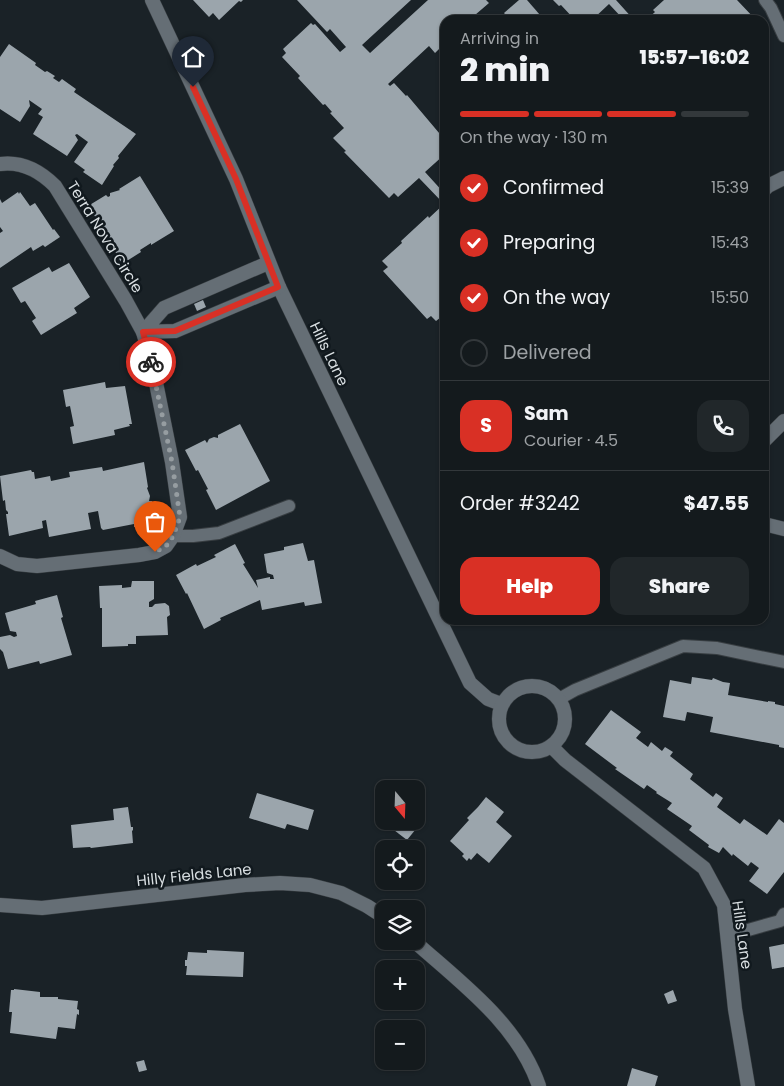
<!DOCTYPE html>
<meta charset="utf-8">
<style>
body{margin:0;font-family:Poppins,sans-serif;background:#21272a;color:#f1f3f6;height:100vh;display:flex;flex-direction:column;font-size:19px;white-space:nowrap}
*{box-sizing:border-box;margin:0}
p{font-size:16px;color:#9da1a4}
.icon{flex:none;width:28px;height:28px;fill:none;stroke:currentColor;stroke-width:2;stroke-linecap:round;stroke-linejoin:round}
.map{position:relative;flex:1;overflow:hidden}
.panel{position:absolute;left:440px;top:15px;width:329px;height:610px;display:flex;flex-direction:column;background:#141a1d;border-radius:15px;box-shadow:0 1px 4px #0004,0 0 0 1px #33383b}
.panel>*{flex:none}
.needle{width:32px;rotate:161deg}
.controls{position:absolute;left:375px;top:780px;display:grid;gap:10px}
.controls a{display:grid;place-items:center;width:50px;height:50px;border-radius:10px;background:#141a1d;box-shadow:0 1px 4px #0004,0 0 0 1px #33383b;font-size:25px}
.pin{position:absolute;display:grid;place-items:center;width:42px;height:42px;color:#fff;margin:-51px -21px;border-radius:50% 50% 50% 0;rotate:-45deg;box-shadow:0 0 5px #0007}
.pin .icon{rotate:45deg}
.courier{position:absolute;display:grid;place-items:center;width:50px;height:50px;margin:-25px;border:4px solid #d93025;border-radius:50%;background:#fff;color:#222;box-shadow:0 1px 6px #0007}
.summary em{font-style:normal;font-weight:800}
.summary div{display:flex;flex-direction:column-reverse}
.summary{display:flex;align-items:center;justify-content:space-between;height:85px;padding:0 20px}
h1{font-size:32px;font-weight:800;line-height:38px}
.bar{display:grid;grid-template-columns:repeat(4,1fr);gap:8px 5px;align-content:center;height:60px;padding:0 20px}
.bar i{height:6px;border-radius:4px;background:#33383b}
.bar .on{background:#d93025}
.bar p{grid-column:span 4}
.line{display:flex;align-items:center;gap:12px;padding:0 20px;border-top:1px solid #33383b}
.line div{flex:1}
.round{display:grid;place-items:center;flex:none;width:52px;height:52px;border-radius:15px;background:#21272a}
ol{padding:0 20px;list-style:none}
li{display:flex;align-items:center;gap:15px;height:55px}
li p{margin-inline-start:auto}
li .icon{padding:5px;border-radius:50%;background:#d93025;color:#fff;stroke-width:4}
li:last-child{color:#9da1a4}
li i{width:28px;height:28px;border:2px solid #33383b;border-radius:50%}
.primary-button{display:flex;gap:10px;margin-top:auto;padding:10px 20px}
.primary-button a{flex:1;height:58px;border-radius:15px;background:#d93025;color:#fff;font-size:20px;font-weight:800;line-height:58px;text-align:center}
.primary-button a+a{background:#21272a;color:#f1f3f6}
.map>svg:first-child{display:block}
.building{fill:#9ba5ac}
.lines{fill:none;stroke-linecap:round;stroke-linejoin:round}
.service-casing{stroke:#383e42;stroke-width:14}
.minor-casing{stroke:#383e42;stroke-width:15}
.service{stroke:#656e75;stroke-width:12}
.minor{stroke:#656e75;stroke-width:14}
.done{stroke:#969da1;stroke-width:5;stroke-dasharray:0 9}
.route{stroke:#d93025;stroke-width:6}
.labels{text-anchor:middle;stroke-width:5;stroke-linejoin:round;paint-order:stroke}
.street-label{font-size:15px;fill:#d9dfe2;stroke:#11191e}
</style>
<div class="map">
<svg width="784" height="1086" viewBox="0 0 784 1086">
<rect width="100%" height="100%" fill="#1a2227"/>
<!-- building -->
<g class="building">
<polygon points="193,0 243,0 241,2 239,1 219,20 213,13 209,17"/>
<polygon points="297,0 411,0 362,45 370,53 428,0 486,0 489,3 475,15 477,16 473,20 445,20 445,43 435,53 429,46 388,84 390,86 394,83 406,96 407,95 445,140 445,147 443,149 445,154 425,172 445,194 445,314 436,321 431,316 427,319 383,271 388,267 382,261 402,243 401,241 428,216 429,218 444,204 419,178 398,197 394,193 389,198 344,152 346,151 333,138 344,128 330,113 332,112 325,104 323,105 298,78 300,76 282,57 286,53 283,49 311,23 313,25 315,24 340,52 346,47 330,29 327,32"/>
<polygon points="519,0 527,0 540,15 534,20 510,20 504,13"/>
<polygon points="553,0 616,0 634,20 624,20 609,4 592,20 575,20 561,5 559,6"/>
<polygon points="664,0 737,0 755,19 646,20 655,12 653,10"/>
<polygon points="9,44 36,63 35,65 45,72 47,71 55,76 53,78 59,82 62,79 76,89 74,92 136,134 118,156 119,158 113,165 114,166 102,185 83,172 85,170 74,162 88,142 77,134 75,135 78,140 67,156 33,134 43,117 38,114 42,109 29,100 30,106 20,122 0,109 0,57"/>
<polygon points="140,176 174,231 151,245 151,243 140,250 141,252 122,264 111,244 113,243 88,206 106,195 108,197 110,196 110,193 120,190 119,189"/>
<polygon points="18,192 19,194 20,192 30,206 35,203 53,230 54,229 60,237 45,247 43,245 33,251 31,247 0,268 0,233 3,231 0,227 0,199 2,203"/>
<polygon points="69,263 90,297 74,308 77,313 41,335 32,321 36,318 25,301 21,303 12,288 49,267 52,272"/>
<polygon points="203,300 206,307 197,311 194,304"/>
<polygon points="105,382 106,388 125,386 132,424 129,424 130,426 114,430 115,435 73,444 70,427 74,426 70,406 66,407 63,390"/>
<polygon points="240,424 270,481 216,510 206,490 208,489 198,470 196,471 185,450 205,440 207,443 209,439 214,437 218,438 218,435"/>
<polygon points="144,462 148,487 147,488 150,496 149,501 152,501 156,523 134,527 134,524 103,530 101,528 98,511 88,513 91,529 49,537 46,520 42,521 43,528 9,536 6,514 8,514 8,512 6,510 5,500 3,501 0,476 31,470 32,472 34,472 35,479 50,476 51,481 70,477 69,472 102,467 103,471"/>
<polygon points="303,543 308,561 314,560 322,603 305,606 304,602 262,610 260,600 220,618 221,620 204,629 187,593 186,594 176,575 196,564 197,566 216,557 214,555 235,544 245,563 243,564 258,588 256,580 270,577 270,579 274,579 273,575 267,573 264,554 284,550 284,547"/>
<polygon points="132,581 154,581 154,599 149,602 149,607 152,607 155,604 165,603 169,606 170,615 167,617 168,635 136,636 136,644 128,644 128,646 102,647 102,608 100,608 99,586 122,585 122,588 131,587"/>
<polygon points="57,595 63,617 61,618 72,655 40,664 39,661 8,669 3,652 0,649 0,637 10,635 14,637 17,636 16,632 10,631 5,613 36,604 35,601"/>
<polygon points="692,677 712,680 713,678 723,682 730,683 728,695 768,702 768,701 775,702 775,704 784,706 784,748 779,747 779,745 710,732 713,717 687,712 685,721 663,717 670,680 691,684"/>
<polygon points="611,710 641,732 636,738 648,747 651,742 662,751 665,747 673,752 670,756 693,774 690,779 713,797 716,793 723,798 717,807 740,824 744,819 767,835 779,819 784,823 784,872 767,894 749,881 759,868 751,862 748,866 733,854 732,856 723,847 719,853 708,847 709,845 689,830 692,826 667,809 672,803 656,793 657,792 647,785 644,789 615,769 617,768 585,744"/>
<polygon points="257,793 314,810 308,830 287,824 285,829 249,818"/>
<polygon points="486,797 504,812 496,822 512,836 489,863 477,853 471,860 469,858 467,861 462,856 464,854 450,841 469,820 467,818 478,807"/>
<polygon points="128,807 131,827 133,827 133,830 132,831 133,843 91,848 90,847 73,848 71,825 114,820 113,809"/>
<polygon points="395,821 417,821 420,824 407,840 390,827"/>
<polygon points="784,944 784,967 772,969 769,947"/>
<polygon points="207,950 244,952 243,977 186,975 187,966 185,966 185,960 187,960 188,952 207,953"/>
<polygon points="14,989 40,992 40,997 58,997 58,999 78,1001 77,1009 79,1010 79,1015 77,1014 75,1029 58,1027 56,1039 10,1033 12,1012 9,1012 11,990 14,990"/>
<polygon points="673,990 677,1001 668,1004 664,994"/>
<polygon points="144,1060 147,1070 139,1072 136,1062"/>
<polygon points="632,1068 658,1076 655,1086 627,1086"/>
</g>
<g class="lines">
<!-- service casing -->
<g class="service-casing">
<g id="service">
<polyline points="765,0 771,8 784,36"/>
<polyline points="173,536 193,536 219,533 289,506"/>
<polyline points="559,699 575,690 683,646 717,648 784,662"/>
<polyline points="727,936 780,921 784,914"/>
</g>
</g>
<!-- minor casing -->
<g class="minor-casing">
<g id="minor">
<polyline points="152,0 236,179 279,287 470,683 488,699 501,704"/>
<path d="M 0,164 C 22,161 40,171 55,186 L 126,301 L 143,332 L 152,363 L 172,462 L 180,517 L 173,536 L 166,546 L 155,552 L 139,555 L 37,566 L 17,564 L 0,556"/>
<polyline points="764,190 768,186 784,178"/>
<polyline points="268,263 164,308 143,332 175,331 279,287"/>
<polyline points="764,441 784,421"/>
<polyline points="764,524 784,529"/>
<circle cx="532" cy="719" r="33"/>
<polyline points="551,746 565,760 704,868 724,905 735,1009 748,1086"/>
<polyline points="0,905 42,908 245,885 280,883 310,885 341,893 367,906 384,917"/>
<path d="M 414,941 C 461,983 518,1024 539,1086"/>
</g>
</g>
<!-- service -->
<use href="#service" class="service"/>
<!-- minor -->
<use href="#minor" class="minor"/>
</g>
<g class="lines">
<!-- done -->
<polyline class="done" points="151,362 172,462 180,517 173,536 166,546 155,552"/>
<!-- route -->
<polyline class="route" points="151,362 143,332 175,331 278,287 236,179 193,87"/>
</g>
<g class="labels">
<!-- street labels -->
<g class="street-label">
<text transform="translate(105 237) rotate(58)" y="5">Terra Nova Circle</text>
<text transform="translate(329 354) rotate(64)" y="5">Hills Lane</text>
<text transform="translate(194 875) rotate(-6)" y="5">Hilly Fields Lane</text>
<text transform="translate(742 935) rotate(82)" y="5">Hills Lane</text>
</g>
</g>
</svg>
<div class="controls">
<a><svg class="needle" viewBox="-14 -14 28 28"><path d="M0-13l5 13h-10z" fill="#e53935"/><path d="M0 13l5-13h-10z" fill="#9da1a4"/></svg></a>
<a><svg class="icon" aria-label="locate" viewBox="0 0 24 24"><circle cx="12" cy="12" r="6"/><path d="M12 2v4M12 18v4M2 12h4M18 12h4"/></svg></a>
<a><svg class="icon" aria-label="layers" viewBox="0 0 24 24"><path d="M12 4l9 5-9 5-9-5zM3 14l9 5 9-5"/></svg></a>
<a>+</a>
<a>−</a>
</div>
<div class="pin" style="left:155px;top:552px;background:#ea580c"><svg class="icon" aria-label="bag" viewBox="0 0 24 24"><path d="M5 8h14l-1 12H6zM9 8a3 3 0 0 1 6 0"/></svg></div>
<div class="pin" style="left:193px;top:87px;background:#1f2937"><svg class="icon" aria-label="home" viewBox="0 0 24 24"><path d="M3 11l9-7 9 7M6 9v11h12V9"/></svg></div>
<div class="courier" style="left:151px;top:362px"><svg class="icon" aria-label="bike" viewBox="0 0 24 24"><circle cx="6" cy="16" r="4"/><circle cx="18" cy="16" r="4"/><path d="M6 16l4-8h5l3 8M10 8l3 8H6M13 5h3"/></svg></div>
<section class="panel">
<div class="summary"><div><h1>2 min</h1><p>Arriving in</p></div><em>15:57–16:02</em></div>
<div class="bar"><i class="on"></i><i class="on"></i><i class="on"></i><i></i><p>On the way · 130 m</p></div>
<ol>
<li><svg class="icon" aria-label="check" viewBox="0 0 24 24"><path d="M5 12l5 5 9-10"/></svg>Confirmed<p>15:39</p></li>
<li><svg class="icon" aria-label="check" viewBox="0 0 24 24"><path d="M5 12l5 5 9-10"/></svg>Preparing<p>15:43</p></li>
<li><svg class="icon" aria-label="check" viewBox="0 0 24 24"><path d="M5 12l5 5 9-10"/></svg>On the way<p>15:50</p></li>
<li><i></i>Delivered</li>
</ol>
<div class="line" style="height:90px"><b class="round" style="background:#d93025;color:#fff">S</b><div><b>Sam</b><p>Courier · 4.5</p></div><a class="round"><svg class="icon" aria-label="phone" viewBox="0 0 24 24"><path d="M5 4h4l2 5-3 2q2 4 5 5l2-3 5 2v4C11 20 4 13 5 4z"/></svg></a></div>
<div class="line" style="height:65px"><div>Order #3242</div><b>$47.55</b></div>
<div class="primary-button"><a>Help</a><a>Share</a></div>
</section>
</div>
